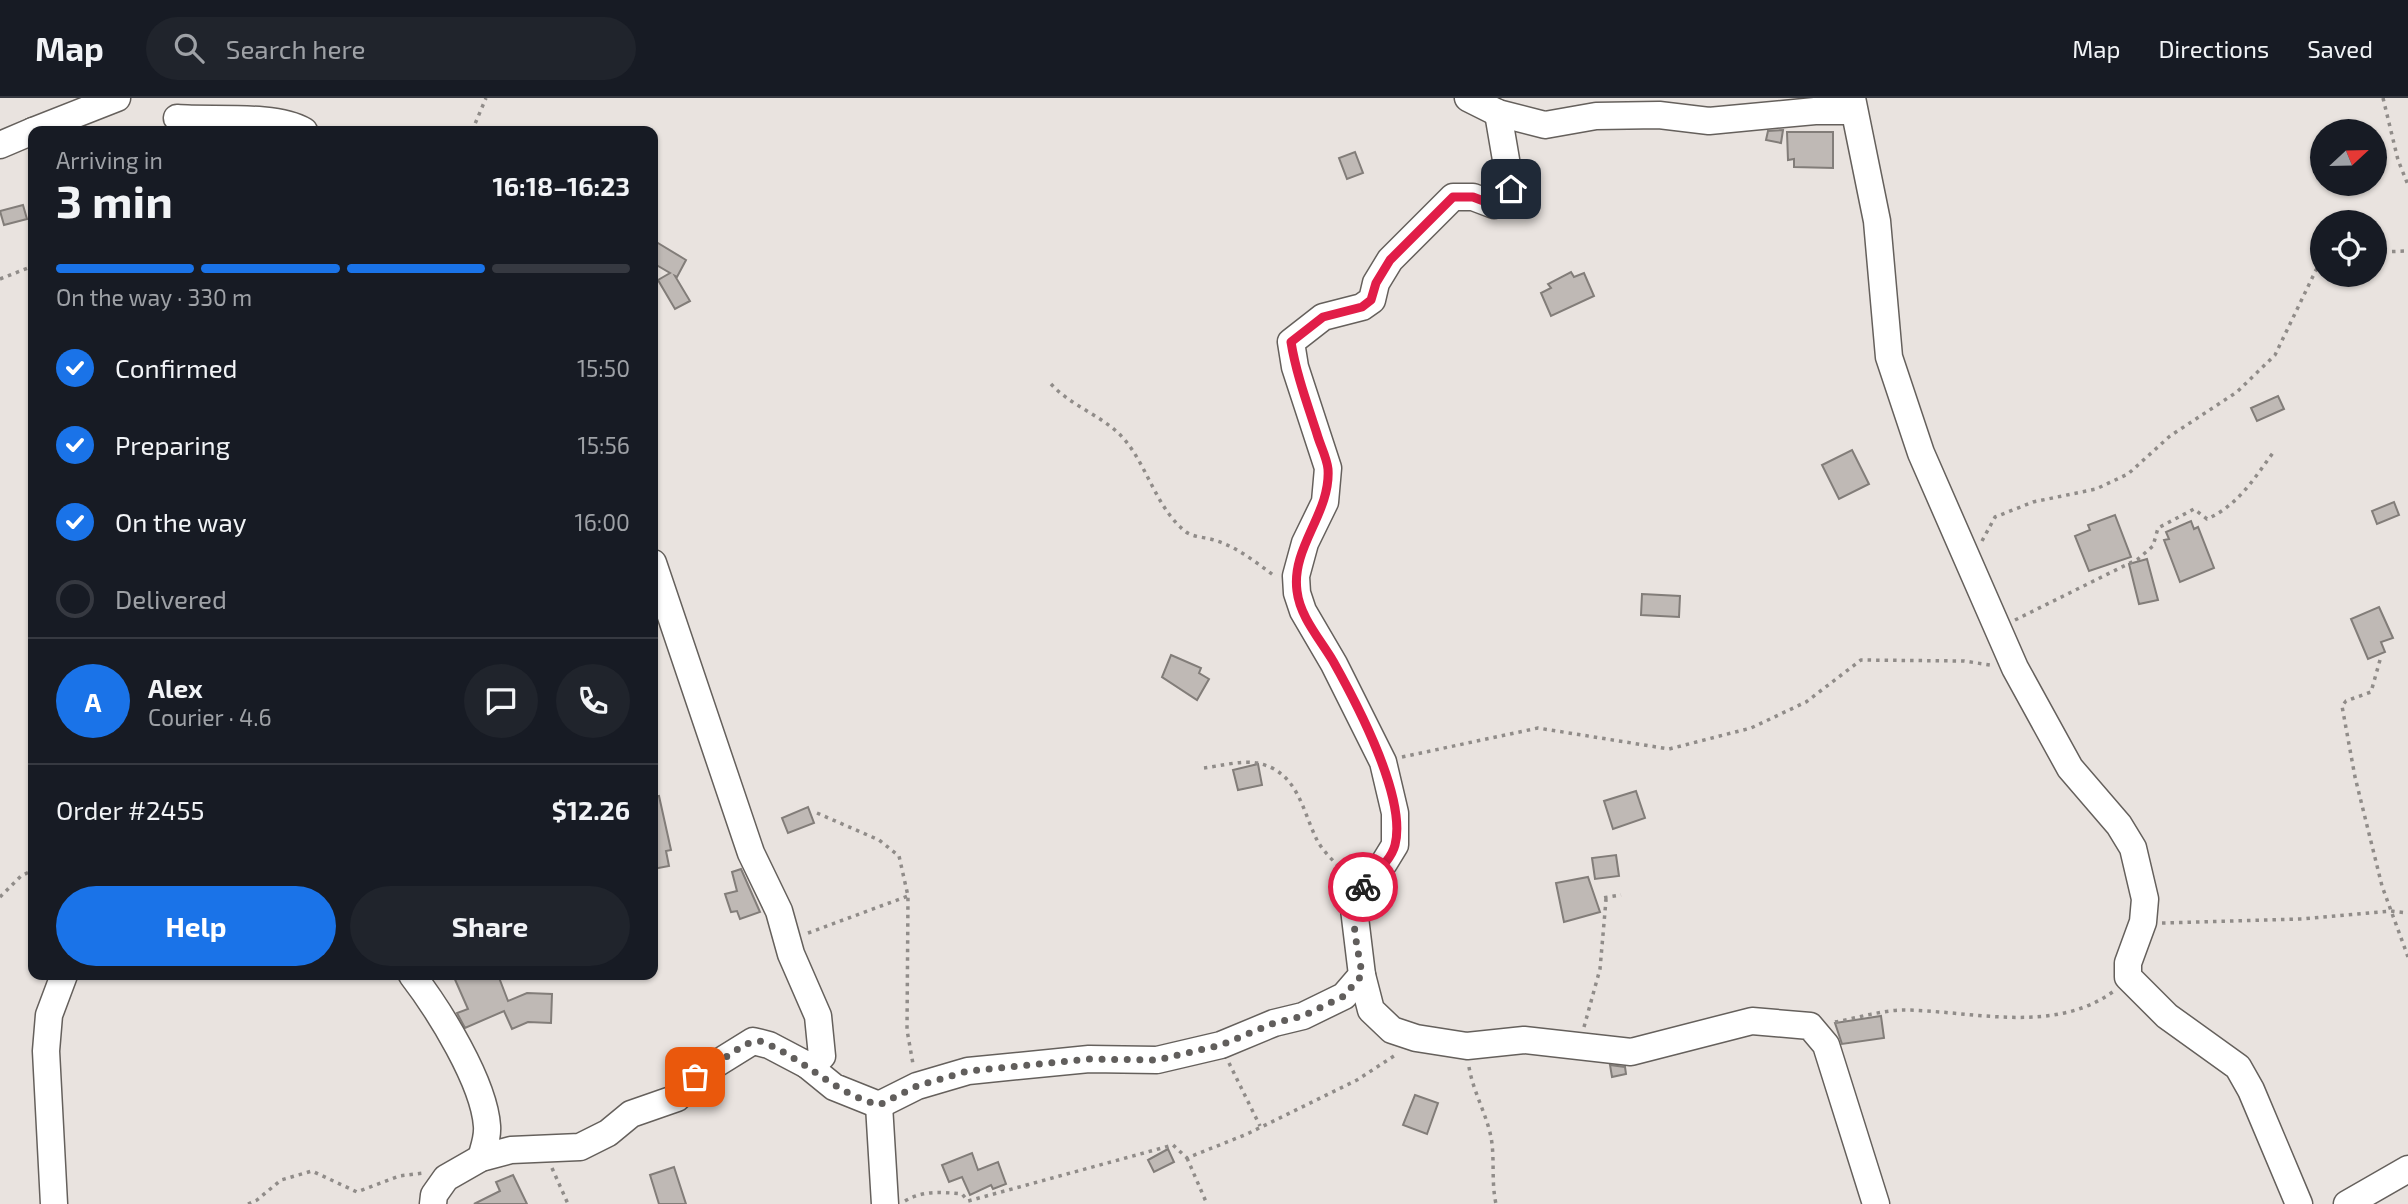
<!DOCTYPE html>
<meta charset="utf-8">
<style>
body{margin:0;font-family:"Exo 2",sans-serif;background:#20242c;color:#f1f3f6;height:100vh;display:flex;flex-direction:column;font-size:26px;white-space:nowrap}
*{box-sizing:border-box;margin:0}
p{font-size:23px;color:#9ea1a6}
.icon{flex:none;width:38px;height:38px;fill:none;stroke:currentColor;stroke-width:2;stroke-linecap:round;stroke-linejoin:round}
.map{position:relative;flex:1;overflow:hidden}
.drawer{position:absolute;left:28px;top:28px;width:630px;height:854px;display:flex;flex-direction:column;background:#171b24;border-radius:14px;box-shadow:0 2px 5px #0004}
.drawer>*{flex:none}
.needle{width:46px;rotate:68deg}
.fabs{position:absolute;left:2310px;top:21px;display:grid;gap:14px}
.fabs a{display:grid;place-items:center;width:77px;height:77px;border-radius:50%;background:#171b24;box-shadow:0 2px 5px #0004;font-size:35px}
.pin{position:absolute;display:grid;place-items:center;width:60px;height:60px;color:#fff;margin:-30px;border-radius:14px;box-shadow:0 4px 10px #0006}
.courier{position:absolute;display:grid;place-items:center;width:70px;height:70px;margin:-35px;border:5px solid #e11d48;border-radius:50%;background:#fff;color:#222;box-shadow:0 2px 9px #0007}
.summary em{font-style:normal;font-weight:700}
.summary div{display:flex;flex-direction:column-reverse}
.summary{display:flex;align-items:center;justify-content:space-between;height:119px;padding:0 28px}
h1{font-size:46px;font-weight:700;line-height:52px}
.bar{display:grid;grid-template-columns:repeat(4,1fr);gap:10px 7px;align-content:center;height:84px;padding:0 28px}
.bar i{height:9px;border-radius:5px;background:#363941}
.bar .active{background:#1a73e8}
.bar p{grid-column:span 4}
.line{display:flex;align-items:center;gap:18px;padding:0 28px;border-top:2px solid #363941}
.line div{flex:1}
.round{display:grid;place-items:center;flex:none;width:74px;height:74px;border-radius:37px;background:#20242c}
ol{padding:0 28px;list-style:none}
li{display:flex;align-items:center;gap:21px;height:77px}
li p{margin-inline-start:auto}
li .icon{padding:7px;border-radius:50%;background:#1a73e8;color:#fff;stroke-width:4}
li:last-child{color:#9ea1a6}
li i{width:38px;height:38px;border:4px solid #363941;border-radius:50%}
.primary-button{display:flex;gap:14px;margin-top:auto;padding:14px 28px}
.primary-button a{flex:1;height:80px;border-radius:42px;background:#1a73e8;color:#fff;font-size:28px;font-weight:700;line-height:80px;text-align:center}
.primary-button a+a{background:#20242c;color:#f1f3f6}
header{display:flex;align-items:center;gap:42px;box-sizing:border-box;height:98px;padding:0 35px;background:#171b24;border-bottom:2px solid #363941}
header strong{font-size:33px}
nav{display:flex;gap:38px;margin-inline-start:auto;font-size:24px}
.search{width:490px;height:63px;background:#20242c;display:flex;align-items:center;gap:18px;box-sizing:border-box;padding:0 24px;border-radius:38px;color:#9ea1a6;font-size:26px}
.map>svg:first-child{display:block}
.building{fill:#bfb9b5;stroke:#827d79;stroke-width:2}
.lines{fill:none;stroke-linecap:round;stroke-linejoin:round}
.minor-casing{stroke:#65605c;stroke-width:29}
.path{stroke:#908c89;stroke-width:3.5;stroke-dasharray:3.5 5;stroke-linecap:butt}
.minor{stroke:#fff;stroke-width:26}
.done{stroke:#615e5c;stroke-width:7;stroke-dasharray:0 12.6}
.route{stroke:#e11d48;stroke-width:9}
</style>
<header>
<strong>Map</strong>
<div class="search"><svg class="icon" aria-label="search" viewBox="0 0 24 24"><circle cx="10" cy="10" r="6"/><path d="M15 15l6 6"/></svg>Search here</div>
<nav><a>Map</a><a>Directions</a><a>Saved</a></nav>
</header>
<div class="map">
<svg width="2408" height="1106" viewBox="0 0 2408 1106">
<rect width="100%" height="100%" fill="#e9e3df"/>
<!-- building -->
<g class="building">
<polygon points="1783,32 1781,45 1766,42 1768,33"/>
<polygon points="1787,34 1833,34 1833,70 1794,69 1794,61 1788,62"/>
<polygon points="1355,54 1363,75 1347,81 1339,60"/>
<polygon points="23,107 27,121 4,127 0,113"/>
<polygon points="653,142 686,162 677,179 675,178 690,203 675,211 658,182 670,175 653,165"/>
<polygon points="1571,174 1574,179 1584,175 1594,198 1551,218 1541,195 1551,190 1548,186"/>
<polygon points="2278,298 2284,311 2257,323 2251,310"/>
<polygon points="1852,352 1869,386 1839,401 1822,367"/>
<polygon points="2394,404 2399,417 2377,426 2372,413"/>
<polygon points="2115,417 2131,459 2089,473 2075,438 2090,432 2088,427"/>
<polygon points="2191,423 2194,431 2198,429 2214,470 2180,484 2164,442 2169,441 2166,434"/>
<polygon points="2147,461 2158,502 2139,506 2129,466"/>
<polygon points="1642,496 1680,498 1679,519 1641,517"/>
<polygon points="2379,509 2393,540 2381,544 2385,554 2368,561 2351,521"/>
<polygon points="1171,557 1201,570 1199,575 1209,581 1197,602 1162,579"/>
<polygon points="1258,666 1262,687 1238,692 1233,672"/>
<polygon points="1636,693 1645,720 1613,731 1604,703"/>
<polygon points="659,698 671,752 666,753 669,768 653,771 653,699"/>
<polygon points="808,709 814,725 788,735 782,720"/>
<polygon points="1616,757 1619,778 1595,781 1592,760"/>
<polygon points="741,771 760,814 740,821 737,813 731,814 725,796 737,793 732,774"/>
<polygon points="1588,779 1600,814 1564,824 1556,785"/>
<polygon points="453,877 498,877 508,903 527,895 552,896 551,925 528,924 512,931 504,913 465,930 457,915 468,911"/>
<polygon points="1881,918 1884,940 1842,946 1835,925"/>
<polygon points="1610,967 1625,969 1626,976 1612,979"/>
<polygon points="1415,997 1438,1005 1427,1036 1403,1027"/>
<polygon points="1168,1051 1174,1064 1154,1074 1148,1062"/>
<polygon points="972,1055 978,1072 998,1064 1006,1086 993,1091 991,1087 970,1097 962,1079 949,1084 942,1067"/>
<polygon points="674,1069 686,1106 659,1106 650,1077"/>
<polygon points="513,1077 527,1106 474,1106 500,1093 496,1084"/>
</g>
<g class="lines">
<!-- minor casing -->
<g class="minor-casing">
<g id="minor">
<polyline points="1468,0 1498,15 1545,27 1596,18 1659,17 1709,23 1815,13 1854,13"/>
<polyline points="1852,0 1877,123 1889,259 1921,355 2015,570 2070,670 2119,727 2133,750 2145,801 2143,824 2128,865 2128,879 2167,918 2238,969 2251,992 2299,1106"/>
<path d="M 177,20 C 212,23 275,16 304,33"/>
<polyline points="33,33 117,0"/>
<polyline points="0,47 33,33"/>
<path d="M 412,877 C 439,912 484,984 487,1028 C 488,1040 484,1049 481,1060"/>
<polyline points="1362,877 1371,912 1392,932 1416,940 1467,948 1524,942 1631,954 1752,923 1810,928 1826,947 1876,1106"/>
<polyline points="807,967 834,989 879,1007 917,988 968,973 1089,961 1157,962 1221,947 1274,925 1303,918 1344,898 1362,877 1354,811 1356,796 1384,765 1395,747 1395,715 1383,664 1334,566 1303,513 1297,495 1296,478 1305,445 1325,404 1328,370 1295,269 1291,244 1323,219 1362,209 1372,202 1376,185 1390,162 1453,99 1473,99 1494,107 1505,102 1511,91 1498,15"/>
<polyline points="879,1007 885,1106"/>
<polyline points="54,1106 46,953 49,917 64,877"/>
<polyline points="433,1106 434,1097 446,1080 481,1060 511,1052 580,1049 608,1035 631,1016 677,1000 695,979 753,943 769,947 807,967 816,964 822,958 818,918 791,856 779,813 751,755 653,465"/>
<polyline points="2347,1106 2408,1071"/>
</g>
</g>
<!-- path -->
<g class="path">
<polyline points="2383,0 2398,62 2408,87"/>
<polyline points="472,33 486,0"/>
<polyline points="2375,154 2408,153"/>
<polyline points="0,181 33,168"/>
<path d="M 1051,286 C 1072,309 1104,318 1124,341 C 1148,369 1156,410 1186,434 C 1195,440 1207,439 1217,443 C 1239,450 1258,466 1276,479"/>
<polyline points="1982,443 1995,419 2033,404 2096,391 2128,376 2170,338 2237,294 2275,257 2316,172 2322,166"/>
<path d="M 2015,522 L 2138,461 L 2153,448 L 2158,430 L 2194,411 L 2207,421 C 2239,407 2255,379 2275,352"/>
<polyline points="2380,562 2371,594 2346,603 2342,608 2355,679 2382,788 2408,859"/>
<polyline points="1402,659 1538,630 1669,651 1751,630 1806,604 1861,562 1964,563 1990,567"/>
<path d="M 1204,670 C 1220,668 1242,662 1257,665 C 1298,673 1302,712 1317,742 C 1323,754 1336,765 1345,775"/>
<polyline points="817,715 879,742 899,758 908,798 907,932 913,966"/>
<polyline points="0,799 21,778 33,772"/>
<polyline points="2162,825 2302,821 2391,813 2408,815"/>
<polyline points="808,835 908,798"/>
<path d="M 1835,924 C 1857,920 1882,912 1905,912 C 1974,913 2054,937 2114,893"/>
<polyline points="1584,929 1600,871 1606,802 1602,800 1621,797"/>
<polyline points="1229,965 1260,1028"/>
<path d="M 1469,969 C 1473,993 1486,1015 1491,1039 C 1495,1061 1491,1083 1496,1106"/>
<polyline points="1187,1060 1207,1106"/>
<polyline points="552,1070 568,1106"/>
<path d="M 905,1103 C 924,1092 941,1094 962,1096 L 968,1103 L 1173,1047 L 1187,1060 L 1247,1036 L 1357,982 L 1397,956"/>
<polyline points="248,1106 257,1102 281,1082 312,1073 357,1094 399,1078 423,1075"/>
</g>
<!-- minor -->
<use href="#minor" class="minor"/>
</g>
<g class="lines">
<!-- done -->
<path class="done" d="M 695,979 L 746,946 L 760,943 C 803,959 833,995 879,1007 L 917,988 L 968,973 L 1089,961 L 1157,962 L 1221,947 L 1274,925 L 1303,918 L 1344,898 L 1362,877 C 1359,853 1345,808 1363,789"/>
<!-- route -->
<path class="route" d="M 1363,789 C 1373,777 1391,763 1395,747 C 1407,700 1356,604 1333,563 C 1320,541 1300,519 1297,493 C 1291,449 1331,415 1328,371 C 1327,360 1320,347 1317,336 C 1307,305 1296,275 1291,244 L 1323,219 L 1362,209 L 1371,202 L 1376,185 L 1390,162 L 1453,99 L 1473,99 L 1494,107 L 1505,102 L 1511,91"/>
</g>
</svg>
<div class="fabs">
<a><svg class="needle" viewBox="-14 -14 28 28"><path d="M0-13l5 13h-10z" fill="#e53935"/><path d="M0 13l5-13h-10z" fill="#9ea1a6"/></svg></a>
<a><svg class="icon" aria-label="locate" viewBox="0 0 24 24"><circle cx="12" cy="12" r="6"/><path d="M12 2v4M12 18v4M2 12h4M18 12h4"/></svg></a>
</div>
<div class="pin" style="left:695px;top:979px;background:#ea580c"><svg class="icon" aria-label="bag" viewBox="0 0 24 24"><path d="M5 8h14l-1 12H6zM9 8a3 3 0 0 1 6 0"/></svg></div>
<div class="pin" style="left:1511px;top:91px;background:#1f2937"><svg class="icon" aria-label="home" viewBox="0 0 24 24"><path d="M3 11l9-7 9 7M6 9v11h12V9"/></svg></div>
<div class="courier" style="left:1363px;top:789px"><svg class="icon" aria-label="bike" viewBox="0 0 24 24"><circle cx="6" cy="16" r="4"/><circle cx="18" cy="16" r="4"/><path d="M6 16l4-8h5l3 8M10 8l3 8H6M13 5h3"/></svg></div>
<section class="drawer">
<div class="summary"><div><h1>3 min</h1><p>Arriving in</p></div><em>16:18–16:23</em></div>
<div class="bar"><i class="active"></i><i class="active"></i><i class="active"></i><i></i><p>On the way · 330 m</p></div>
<ol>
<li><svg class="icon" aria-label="check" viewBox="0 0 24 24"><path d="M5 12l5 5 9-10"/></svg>Confirmed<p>15:50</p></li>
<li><svg class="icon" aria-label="check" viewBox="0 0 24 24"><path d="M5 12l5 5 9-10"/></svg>Preparing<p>15:56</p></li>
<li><svg class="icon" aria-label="check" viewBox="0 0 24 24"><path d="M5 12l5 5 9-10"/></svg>On the way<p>16:00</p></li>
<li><i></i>Delivered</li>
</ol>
<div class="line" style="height:126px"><b class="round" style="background:#1a73e8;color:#fff">A</b><div><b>Alex</b><p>Courier · 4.6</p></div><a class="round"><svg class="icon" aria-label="chat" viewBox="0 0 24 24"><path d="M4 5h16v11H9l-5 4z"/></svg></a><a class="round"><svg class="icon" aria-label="phone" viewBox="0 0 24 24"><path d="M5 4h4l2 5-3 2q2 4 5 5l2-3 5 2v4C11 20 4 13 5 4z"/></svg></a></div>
<div class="line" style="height:91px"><div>Order #2455</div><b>$12.26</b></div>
<div class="primary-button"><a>Help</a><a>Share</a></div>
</section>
</div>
